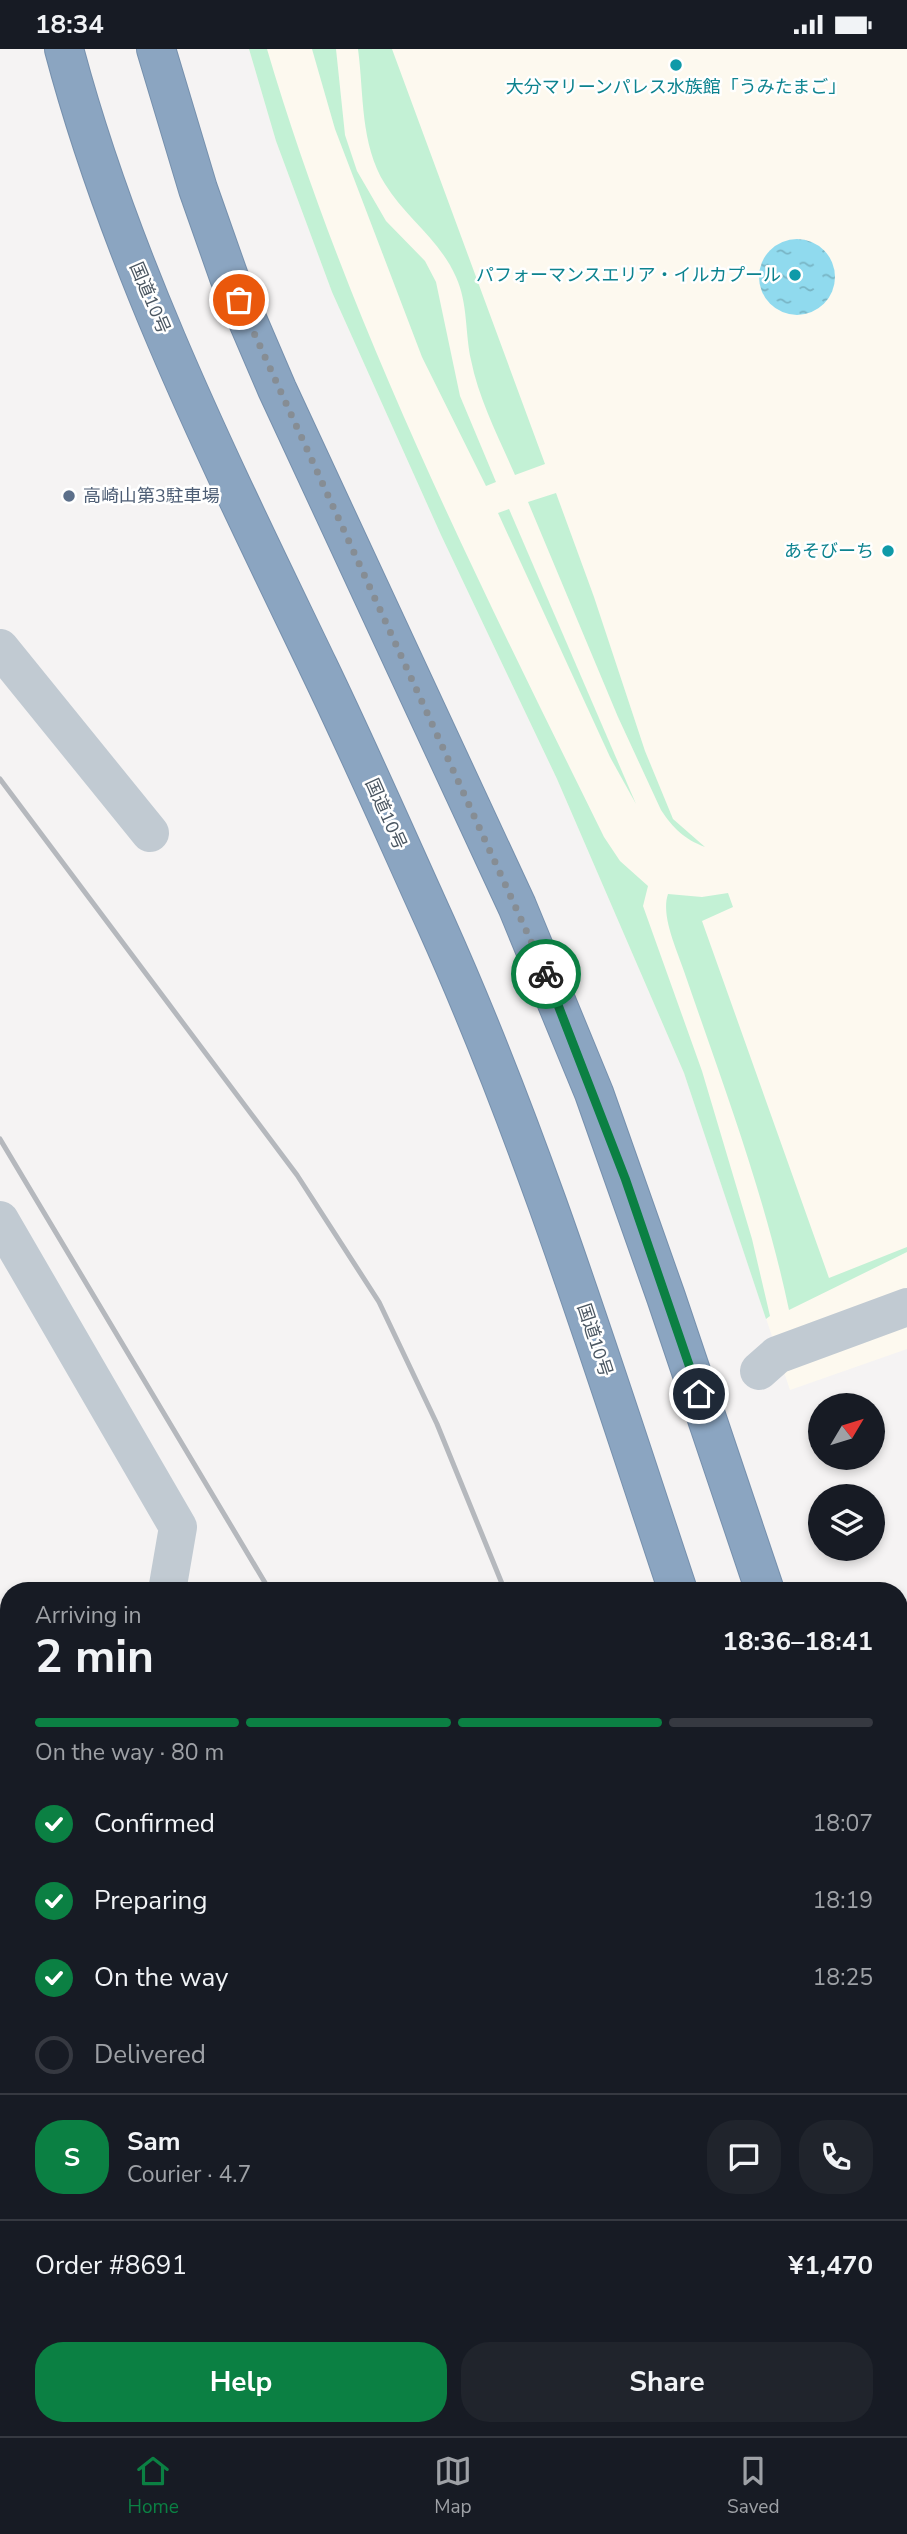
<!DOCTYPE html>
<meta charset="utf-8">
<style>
body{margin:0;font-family:"Nunito Sans","Noto Sans JP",sans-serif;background:#20242c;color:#f1f3f6;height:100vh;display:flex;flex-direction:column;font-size:26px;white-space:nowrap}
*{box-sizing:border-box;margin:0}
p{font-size:23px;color:#9ea1a6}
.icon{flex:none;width:38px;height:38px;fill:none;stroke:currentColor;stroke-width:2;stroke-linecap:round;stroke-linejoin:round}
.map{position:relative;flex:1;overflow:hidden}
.side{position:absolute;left:0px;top:1533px;width:908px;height:854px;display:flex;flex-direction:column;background:#171b24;border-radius:28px 28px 0 0;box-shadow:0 4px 10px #0003}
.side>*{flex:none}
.needle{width:46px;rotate:52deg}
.controls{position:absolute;left:808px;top:1344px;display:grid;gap:14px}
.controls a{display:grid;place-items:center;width:77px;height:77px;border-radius:50%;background:#171b24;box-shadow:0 4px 10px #0003;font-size:35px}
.pin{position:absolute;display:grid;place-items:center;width:60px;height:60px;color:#fff;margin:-30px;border:4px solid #fff;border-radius:50%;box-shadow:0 2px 7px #0007}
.courier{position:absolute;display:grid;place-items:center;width:70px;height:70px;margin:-35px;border:5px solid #0b8043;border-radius:50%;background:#fff;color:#222;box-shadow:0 2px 9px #0007}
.head em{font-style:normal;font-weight:700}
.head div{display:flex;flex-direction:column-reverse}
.head{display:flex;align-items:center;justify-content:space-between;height:119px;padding:0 35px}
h1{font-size:46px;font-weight:700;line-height:52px}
.bar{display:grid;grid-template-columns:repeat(4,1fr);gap:10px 7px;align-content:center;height:84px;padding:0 35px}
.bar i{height:9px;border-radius:5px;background:#363941}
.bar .on{background:#0b8043}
.bar p{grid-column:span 4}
.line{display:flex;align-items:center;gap:18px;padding:0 35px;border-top:2px solid #363941}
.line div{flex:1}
.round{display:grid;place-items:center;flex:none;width:74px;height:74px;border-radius:28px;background:#20242c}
ol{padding:0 35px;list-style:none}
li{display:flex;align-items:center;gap:21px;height:77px}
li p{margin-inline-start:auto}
li .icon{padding:7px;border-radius:50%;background:#0b8043;color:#fff;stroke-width:4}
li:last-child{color:#9ea1a6}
li i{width:38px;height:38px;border:4px solid #363941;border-radius:50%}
.cta{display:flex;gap:14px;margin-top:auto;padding:14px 35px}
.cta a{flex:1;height:80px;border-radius:28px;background:#0b8043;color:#fff;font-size:28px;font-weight:700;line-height:80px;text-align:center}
.cta a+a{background:#20242c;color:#f1f3f6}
.status{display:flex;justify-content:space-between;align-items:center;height:49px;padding:0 35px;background:#171b24;direction:ltr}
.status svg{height:19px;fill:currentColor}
.tabs{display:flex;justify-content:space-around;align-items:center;height:98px;border-top:2px solid #363941;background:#171b24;font-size:19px;color:#9ea1a6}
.tabs a{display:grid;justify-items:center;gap:4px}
.tabs .on{color:#0b8043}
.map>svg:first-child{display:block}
.commercial{fill:#fdf9ef}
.grass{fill:#c3f1d5}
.forest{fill:url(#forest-crowns)}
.water{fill:url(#water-ripples)}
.pier{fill:#f5f3f3;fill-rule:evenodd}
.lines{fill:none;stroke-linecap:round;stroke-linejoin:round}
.highway-casing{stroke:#7690ad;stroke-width:40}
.minor{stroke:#c1cad2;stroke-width:38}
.highway{stroke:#8ba5c1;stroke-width:38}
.rail{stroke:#b5b8bd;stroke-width:5}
.done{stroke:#868d94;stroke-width:7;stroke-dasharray:0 12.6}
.route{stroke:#0b8043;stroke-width:9}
.culture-dot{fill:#0f9aa8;stroke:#fff;stroke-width:2.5}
.service-dot{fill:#5c6f8a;stroke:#fff;stroke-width:2.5}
.labels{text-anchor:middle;stroke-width:5;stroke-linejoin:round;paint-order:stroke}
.culture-label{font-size:18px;fill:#0d838f;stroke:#fff;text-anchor:end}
.street-label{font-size:18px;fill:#4a5661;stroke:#fff}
.service-label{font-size:18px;fill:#4e5e75;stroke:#fff;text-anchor:start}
</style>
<div class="status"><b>18:34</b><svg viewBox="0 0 49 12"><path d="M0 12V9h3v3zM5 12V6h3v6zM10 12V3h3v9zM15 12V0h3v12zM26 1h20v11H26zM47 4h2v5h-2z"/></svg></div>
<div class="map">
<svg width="907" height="2387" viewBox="0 0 907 2387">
<defs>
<pattern id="forest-crowns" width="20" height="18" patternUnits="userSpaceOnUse" patternTransform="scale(1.75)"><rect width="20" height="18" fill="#c3f1d5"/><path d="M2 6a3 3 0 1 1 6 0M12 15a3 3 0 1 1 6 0" fill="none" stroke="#a0c6b0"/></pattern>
<pattern id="water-ripples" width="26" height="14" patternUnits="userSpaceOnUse" patternTransform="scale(1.75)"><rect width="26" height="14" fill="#90daee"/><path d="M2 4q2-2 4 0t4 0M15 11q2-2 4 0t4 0" fill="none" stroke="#78b4c4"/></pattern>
</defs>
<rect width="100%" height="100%" fill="#f5f3f3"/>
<!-- commercial -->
<polygon class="commercial" points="249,0 907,0 907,1300 790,1341 684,1024 557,730 441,486 332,243 276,92"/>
<!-- grass -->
<g class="grass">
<path d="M 249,0 L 267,0 C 348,275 478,532 604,788 L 620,812 L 648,837 L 643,857 L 702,1022 L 752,1190 L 770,1267 L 766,1270 L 684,1024 L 557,730 L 441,486 L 332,243 L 276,92 Z"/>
<polygon points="312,0 336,0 345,86 357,122 386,172 425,212 436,233 460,347 496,433 486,437 422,308 335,80"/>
<path d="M 358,0 L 392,0 L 545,415 L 515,426 C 499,389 479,351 471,311 C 465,284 468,254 456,228 C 440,191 405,168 385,135 C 360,95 364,45 358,0 Z"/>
<path d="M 556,444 L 594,548 L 645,702 L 673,770 L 705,798 C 684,790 673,779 661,761 L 618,668 L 528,453 Z"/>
<polygon points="509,460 636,755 610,708 498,464"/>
<path d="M 728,844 L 733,858 L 702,872 L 829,1229 L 907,1198 L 907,1203 L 789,1261 C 765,1147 724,1038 686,928 C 679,905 660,868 668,845 L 702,848 Z"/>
</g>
<!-- forest -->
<polygon class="forest" points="0,1976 9,1984 9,2184 0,2185"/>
<!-- water -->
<circle class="water" cx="797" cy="228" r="38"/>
<!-- pier -->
<path class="pier" d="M 899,1307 L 907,1327 L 900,1396 L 907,1420 L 907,1687 L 900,1665 L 900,1542 L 858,1542 L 844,1500 L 873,1500 L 873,1447 L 826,1447 L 791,1345 ZM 821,1356 L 873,1356 L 873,1409 L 821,1409 Z"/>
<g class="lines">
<!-- highway casing -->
<g class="highway-casing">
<g id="highway">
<path d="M 64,0 C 121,215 222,417 318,617 C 359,702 397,789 436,875 C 533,1091 603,1317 678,1542"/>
<polyline points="156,0 198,140 229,228 277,340 517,857 594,1044 666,1248 765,1542"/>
<polyline points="900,1957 907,1981"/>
<polyline points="900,2186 907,2204"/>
</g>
</g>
<!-- minor -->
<g class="minor">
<polyline points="0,599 150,784"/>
<polyline points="0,1171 178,1478 167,1542"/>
<polyline points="759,1322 777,1306 907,1258"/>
<polyline points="0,1658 9,1666"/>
<polyline points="0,1927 9,1937"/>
<polyline points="0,2368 9,2342"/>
<polyline points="580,2378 585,2387"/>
</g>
<!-- highway -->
<use href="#highway" class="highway"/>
<!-- rail -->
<g class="rail">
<polyline points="0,730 297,1126 379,1253 437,1375 505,1542"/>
<polyline points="0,1090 270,1542"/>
<polyline points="787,2378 794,2387"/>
<polyline points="848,2378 854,2387"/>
</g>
</g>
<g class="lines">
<!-- done -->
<polyline class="done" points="239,251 546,925"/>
<!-- route -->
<polyline class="route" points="546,925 625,1129 699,1345"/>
</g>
<!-- markers -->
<g class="culture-dot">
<circle cx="676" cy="16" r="7"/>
<circle cx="795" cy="226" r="7"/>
<circle cx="888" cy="502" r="7"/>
</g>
<circle class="service-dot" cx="69" cy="447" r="7"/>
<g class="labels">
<!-- culture labels -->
<g class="culture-label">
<text x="676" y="44" text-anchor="middle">大分マリーンパレス水族館「うみたまご」</text>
<text x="781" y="232">パフォーマンスエリア・イルカプール</text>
<text x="874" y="508">あそびーち</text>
</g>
<!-- street labels -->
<g class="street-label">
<text transform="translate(150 249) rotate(67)" y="6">国道10号</text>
<text transform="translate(386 765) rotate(66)" y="6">国道10号</text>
<text transform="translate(595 1291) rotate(72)" y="6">国道10号</text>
</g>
<!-- service labels -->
<g class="service-label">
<text x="83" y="453">高崎山第3駐車場</text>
</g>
</g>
</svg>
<div class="controls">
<a><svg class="needle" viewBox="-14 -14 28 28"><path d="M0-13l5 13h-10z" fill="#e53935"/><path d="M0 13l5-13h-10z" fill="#9ea1a6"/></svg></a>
<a><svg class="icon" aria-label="layers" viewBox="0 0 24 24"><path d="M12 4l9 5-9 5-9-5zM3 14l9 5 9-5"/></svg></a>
</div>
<div class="pin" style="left:239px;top:251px;background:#ea580c"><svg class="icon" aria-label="bag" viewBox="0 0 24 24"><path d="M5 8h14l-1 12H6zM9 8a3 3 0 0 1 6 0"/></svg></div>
<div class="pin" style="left:699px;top:1345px;background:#1f2937"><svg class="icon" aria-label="home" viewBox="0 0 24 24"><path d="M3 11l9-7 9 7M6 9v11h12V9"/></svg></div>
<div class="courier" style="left:546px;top:925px"><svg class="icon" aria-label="bike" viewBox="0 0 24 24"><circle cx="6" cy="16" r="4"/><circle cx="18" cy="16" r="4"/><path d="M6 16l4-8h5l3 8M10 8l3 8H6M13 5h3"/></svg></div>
<section class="side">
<div class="head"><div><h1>2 min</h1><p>Arriving in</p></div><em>18:36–18:41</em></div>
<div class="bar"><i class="on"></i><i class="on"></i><i class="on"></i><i></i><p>On the way · 80 m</p></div>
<ol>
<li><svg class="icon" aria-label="check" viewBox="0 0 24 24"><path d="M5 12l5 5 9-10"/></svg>Confirmed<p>18:07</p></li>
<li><svg class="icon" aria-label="check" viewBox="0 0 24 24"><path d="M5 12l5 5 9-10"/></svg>Preparing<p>18:19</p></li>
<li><svg class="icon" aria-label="check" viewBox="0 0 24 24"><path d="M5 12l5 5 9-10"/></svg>On the way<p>18:25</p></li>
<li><i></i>Delivered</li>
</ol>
<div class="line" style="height:126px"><b class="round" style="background:#0b8043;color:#fff">S</b><div><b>Sam</b><p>Courier · 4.7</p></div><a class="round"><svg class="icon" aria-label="chat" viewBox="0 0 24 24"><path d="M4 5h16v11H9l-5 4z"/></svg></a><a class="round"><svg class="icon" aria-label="phone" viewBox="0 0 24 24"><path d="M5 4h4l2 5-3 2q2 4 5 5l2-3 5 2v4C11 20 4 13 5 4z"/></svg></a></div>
<div class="line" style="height:91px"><div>Order #8691</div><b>¥1,470</b></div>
<div class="cta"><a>Help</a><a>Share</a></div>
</section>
</div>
<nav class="tabs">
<a class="on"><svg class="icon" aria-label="home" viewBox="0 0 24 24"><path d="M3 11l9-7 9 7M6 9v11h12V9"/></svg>Home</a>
<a><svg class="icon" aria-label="map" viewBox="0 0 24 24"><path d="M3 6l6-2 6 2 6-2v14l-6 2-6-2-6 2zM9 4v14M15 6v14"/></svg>Map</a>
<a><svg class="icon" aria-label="saved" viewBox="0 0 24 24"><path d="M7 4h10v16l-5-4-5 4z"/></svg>Saved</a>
</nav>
